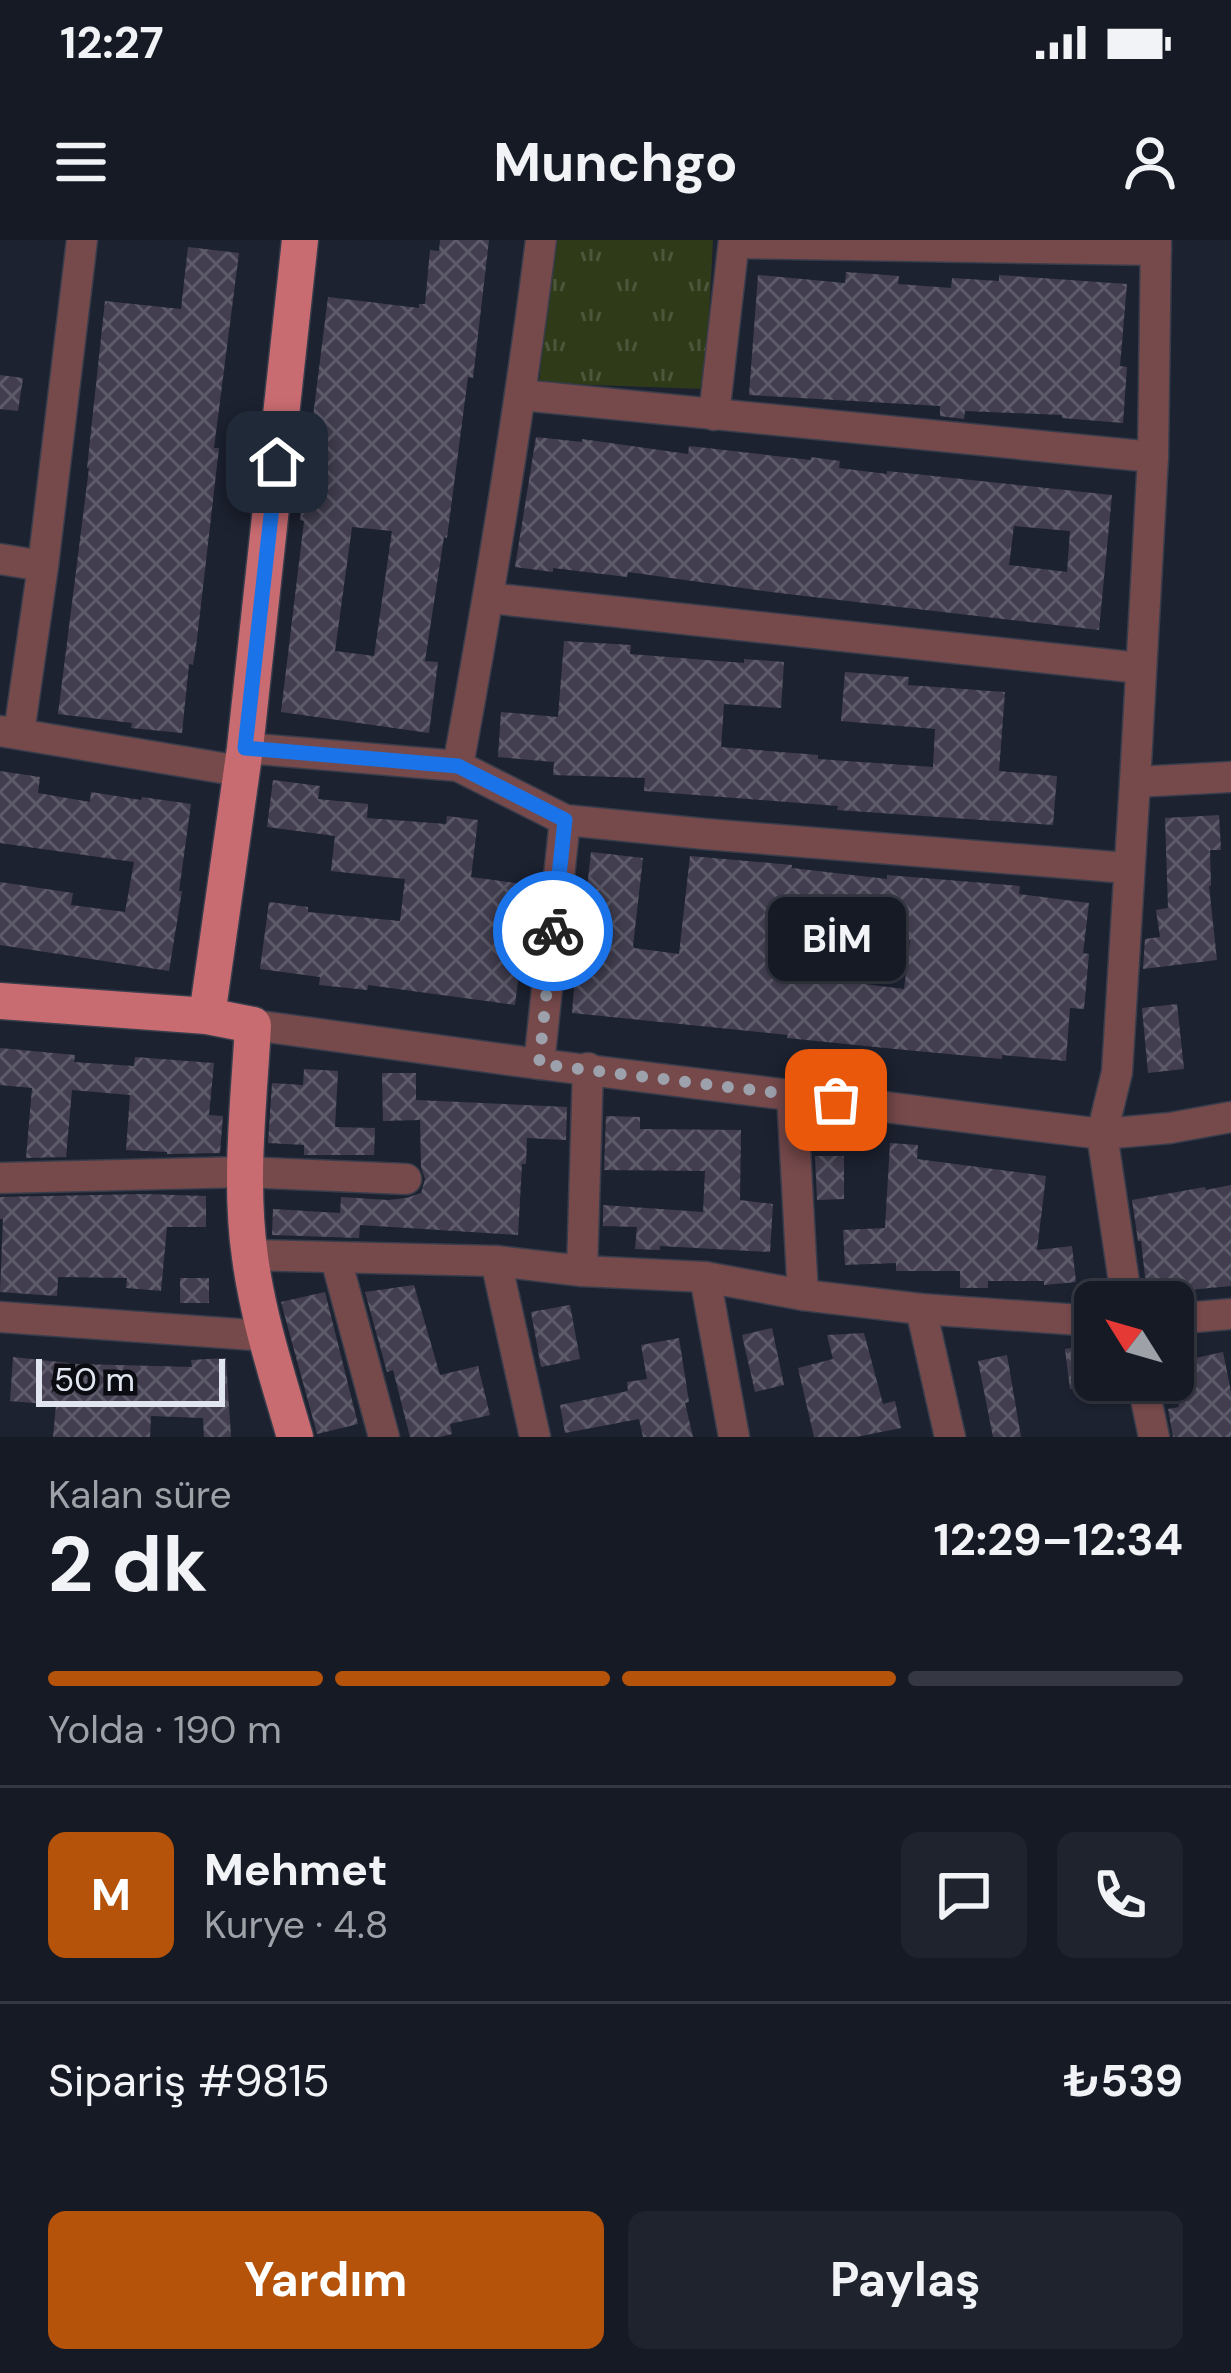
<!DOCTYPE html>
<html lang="tr">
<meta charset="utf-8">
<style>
body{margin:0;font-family:"DM Sans",sans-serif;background:#1f232d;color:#f1f3f6;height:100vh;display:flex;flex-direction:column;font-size:45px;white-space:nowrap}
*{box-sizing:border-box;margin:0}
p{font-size:39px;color:#9ea1a7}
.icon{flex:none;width:66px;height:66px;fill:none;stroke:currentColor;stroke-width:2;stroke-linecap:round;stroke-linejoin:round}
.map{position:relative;height:1197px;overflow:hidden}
.drawer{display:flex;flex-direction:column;background:#161a25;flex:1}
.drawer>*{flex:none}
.needle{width:78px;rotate:307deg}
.tools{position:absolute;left:1074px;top:1041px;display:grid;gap:24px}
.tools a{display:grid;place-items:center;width:120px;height:120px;border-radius:18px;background:#161a25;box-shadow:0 3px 9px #0004,0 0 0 3px #353842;font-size:60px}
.scale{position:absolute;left:36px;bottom:30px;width:189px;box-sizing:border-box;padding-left:12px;border:6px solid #e1e5ef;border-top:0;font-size:33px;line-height:42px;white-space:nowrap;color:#e1e5ef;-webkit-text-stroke:9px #0a0c12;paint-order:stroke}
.pin{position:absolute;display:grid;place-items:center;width:102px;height:102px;color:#fff;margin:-51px;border-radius:24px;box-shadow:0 6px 18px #0006}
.courier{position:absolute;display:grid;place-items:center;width:120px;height:120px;margin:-60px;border:9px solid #1a73e8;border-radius:50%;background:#fff;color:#222;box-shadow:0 3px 15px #0007}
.bubble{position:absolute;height:84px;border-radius:18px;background:#161a25;box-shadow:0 3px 9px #0004,0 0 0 3px #353842;font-size:39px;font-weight:700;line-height:84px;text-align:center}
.overview em{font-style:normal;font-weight:700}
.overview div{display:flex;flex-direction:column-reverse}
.overview{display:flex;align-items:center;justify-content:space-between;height:204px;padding:0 48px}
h1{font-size:78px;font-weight:700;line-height:90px}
.bar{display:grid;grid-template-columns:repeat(4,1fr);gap:18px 12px;align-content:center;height:144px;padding:0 48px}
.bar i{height:15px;border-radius:9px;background:#353842}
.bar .current{background:#b45309}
.bar p{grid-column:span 4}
.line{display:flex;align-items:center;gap:30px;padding:0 48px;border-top:3px solid #353842}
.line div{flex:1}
.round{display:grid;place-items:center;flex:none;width:126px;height:126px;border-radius:18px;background:#1f232d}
.primary-button{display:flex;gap:24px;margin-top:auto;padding:24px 48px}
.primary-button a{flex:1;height:138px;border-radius:18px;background:#b45309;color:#fff;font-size:48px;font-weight:700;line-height:138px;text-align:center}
.primary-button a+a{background:#1f232d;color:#f1f3f6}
.status{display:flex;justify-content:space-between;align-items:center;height:84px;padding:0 60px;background:#161a25;direction:ltr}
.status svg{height:33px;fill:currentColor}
header{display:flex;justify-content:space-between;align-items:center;height:156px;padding:0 48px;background:#161a25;font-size:54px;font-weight:700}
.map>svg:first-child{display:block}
.park{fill:url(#park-tufts)}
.building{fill:url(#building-cross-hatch);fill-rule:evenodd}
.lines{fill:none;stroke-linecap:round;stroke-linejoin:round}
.minor-casing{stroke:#383d4c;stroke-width:33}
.major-casing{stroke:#383d4c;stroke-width:39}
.minor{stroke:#76494b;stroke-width:30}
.major{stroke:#c96c71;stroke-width:36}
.done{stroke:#9ca1ac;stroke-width:12;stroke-dasharray:0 21.6}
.route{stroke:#1a73e8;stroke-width:15}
</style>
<div class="status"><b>12:27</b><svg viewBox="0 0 49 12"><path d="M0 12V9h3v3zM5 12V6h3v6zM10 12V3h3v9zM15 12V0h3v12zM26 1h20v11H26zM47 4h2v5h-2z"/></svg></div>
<header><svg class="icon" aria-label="menu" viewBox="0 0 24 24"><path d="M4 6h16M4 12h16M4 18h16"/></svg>Munchgo<svg class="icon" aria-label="person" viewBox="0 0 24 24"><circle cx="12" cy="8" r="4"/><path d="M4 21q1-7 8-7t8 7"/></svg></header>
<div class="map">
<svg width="1231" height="1197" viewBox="0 0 1231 1197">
<defs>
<pattern id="park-tufts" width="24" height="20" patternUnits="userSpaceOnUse" patternTransform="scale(3)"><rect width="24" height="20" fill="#2f3a19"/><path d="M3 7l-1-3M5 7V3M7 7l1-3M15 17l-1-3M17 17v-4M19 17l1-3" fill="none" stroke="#4d563b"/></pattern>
<pattern id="building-cross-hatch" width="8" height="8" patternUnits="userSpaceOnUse" patternTransform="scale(3)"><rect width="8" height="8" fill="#423e50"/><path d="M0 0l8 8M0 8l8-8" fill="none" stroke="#5d5a6a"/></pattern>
</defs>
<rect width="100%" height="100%" fill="#1d2231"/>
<!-- park -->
<polygon class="park" points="553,0 713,0 705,149 539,143"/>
<!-- building -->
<g class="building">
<path d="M 440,0 L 489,0 L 473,138 L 468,137 L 447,298 L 444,297 L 425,421 L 438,422 L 429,493 L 281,472 L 304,281 L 300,280 L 328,57 L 419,68 L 419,64 L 425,64 L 430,10 L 439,11 ZM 352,287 L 392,291 L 374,416 L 335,411 Z"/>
<polygon points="188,7 239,13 214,208 219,208 197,399 193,425 189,424 182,493 131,488 132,483 58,474 89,228 87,228 105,61 181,69"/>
<polygon points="846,32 899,36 898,44 951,48 952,38 999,41 999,35 1127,44 1120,126 1127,127 1123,183 1062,178 1062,175 965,171 964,179 940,176 940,166 749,155 758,35 845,43"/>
<polygon points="0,135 23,138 18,171 0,169"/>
<path d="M 536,197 L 582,202 L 582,199 L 688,214 L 689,206 L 811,220 L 811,217 L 840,221 L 839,228 L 887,234 L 887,231 L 1112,255 L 1099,390 L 779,353 L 628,332 L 627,337 L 553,328 L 553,332 L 515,327 ZM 1014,286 L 1070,291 L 1067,332 L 1009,325 Z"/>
<polygon points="564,401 631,405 630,414 744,423 744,419 784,422 781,468 724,464 721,507 818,515 818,519 933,527 935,489 841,481 845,432 909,437 908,445 1005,452 999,531 1057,536 1053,585 837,570 838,566 644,551 645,538 553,535 554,522 498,517 501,472 558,477"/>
<polygon points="0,531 40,537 38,553 90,562 91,552 141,560 142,557 191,564 179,651 182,651 169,731 0,705 0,642 73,653 71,665 125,672 134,622 0,603"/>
<polygon points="273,540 320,546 318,559 368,564 367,578 446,584 447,576 478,580 471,637 530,645 515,765 368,745 367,750 319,745 320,737 260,729 269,662 308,667 308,672 400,681 405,639 331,631 335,596 267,587"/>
<polygon points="1219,575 1221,610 1210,610 1211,646 1209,646 1217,720 1143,729 1145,699 1160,697 1156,670 1168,668 1165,578"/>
<path d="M 591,612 L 643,618 L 633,706 L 634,708 L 679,714 L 690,616 L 792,625 L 792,628 L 887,639 L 887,635 L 1020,646 L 1019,654 L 1089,663 L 1083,713 L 1089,714 L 1084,769 L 1070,768 L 1066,821 L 1002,815 L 1002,819 L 895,809 L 787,798 L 788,795 L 572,773 L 578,701 L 581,702 ZM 860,695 L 910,700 L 904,749 L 856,743 Z"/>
<polygon points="1177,764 1184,829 1148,833 1142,768"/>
<polygon points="0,808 75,815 74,822 134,826 135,817 214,823 209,875 223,876 220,913 167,914 167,912 126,910 130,855 72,850 66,917 26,918 32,848 0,845"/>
<polygon points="304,829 338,831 335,887 375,888 374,915 304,915 304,905 268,903 272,843 303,845"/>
<polygon points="382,833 416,833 416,860 567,867 566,900 527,898 526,924 522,924 518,995 360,985 359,998 272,995 273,969 340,973 341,957 388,960 406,958 421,953 425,939 421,927 420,880 383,881"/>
<polygon points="606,876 640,877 640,889 741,890 740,960 773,964 770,1012 660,1006 660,1010 635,1009 637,987 603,986 603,965 703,972 705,931 604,930"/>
<polygon points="890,903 918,905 917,919 1046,936 1037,1010 1072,1006 1076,1042 1044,1045 1044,1041 988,1041 988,1048 960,1048 960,1031 896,1031 896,1023 845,1025 843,990 885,988"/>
<polygon points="815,916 844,916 844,959 817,960"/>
<polygon points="1231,945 1231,1046 1147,1054 1141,1001 1138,1001 1132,960 1205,947 1206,950"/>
<polygon points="144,954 206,956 206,987 167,987 161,1051 126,1048 127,1038 58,1037 57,1056 0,1052 3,979 0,979 0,957"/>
<rect x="180" y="1038" width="29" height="25"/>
<polygon points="414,1045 440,1135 478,1126 490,1175 450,1184 452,1194 440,1197 410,1197 393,1130 387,1132 365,1052"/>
<polygon points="325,1052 358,1184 317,1194 281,1062"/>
<polygon points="570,1065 580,1119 541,1127 531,1072"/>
<polygon points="772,1088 784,1145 755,1152 742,1095"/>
<polygon points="864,1093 883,1164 895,1161 901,1188 856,1197 814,1197 798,1128 833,1119 827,1095"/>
<polygon points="679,1098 689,1162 685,1163 693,1197 643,1197 639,1179 565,1193 560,1165 628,1151 627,1142 647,1139 641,1105"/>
<polygon points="1095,1105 1095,1145 1070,1149 1065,1109"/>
<polygon points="1223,1112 1231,1152 1231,1197 1173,1197 1168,1169 1179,1167 1173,1138 1173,1123"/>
<polygon points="1007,1115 1021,1197 993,1197 978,1121"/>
<polygon points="13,1117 78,1124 192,1127 191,1120 226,1118 231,1197 204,1197 203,1178 151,1176 150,1197 53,1197 56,1165 10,1161"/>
</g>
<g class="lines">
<!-- minor casing -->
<g class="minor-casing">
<g id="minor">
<polyline points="734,3 1156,10"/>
<polyline points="521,155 1153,217"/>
<polyline points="714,175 734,0"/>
<polyline points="0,319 43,326"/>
<polyline points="489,358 1140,428"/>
<polyline points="0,491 240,531"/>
<polyline points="19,493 43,326 82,0"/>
<polyline points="245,508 458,526 565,580 705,594 1127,628"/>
<path d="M 458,526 C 490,351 519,176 541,0"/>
<polyline points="1135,542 1231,537"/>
<polyline points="253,785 539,824 1102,894 1170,888 1231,877"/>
<polyline points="539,824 565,580"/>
<polyline points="792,854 803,1055"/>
<polyline points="0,938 245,932 406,939"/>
<polyline points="249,1015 496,1021 582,1031 705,1037 803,1055 921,1069 1095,1081"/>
<polyline points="336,1019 384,1197"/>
<polyline points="496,1021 535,1197"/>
<polyline points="582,1031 588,828"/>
<polyline points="705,1037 734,1197"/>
<polyline points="1127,1062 1102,894 1117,832 1135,542 1153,217 1156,0"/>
<polyline points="921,1069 950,1197"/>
<polyline points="0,1077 266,1096"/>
<polyline points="1173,1079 1231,1074"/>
<polyline points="1142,1140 1154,1197"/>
</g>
</g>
<!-- major casing -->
<g class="major-casing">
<g id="major">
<path d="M 0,761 L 207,776 L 253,785 C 249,861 239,941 250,1017 C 258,1078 278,1138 295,1197"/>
<polyline points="207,776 245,508 300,0"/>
</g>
</g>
<!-- minor -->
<use href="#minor" class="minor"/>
<!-- major -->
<use href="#major" class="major"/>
</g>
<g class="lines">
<!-- done -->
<polyline class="done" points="553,691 539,824 836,860"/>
<!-- route -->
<polyline class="route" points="277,222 245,508 458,526 565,580 553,691"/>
</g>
</svg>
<div class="tools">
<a><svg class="needle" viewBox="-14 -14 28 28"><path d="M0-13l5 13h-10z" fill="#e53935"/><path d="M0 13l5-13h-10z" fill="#9ea1a7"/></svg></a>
</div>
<div class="scale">50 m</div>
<div class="pin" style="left:836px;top:860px;background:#ea580c"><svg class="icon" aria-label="bag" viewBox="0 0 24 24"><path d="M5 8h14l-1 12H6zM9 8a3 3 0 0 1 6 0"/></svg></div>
<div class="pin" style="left:277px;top:222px;background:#1f2937"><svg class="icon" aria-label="home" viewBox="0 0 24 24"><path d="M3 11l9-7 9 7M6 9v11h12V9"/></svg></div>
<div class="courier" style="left:553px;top:691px"><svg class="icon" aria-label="bike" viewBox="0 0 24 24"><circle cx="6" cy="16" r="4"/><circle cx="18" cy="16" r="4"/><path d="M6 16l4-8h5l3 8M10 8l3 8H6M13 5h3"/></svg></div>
<div class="bubble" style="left:768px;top:657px;width:138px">BİM</div>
</div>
<section class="drawer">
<div class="overview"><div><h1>2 dk</h1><p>Kalan süre</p></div><em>12:29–12:34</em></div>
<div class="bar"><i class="current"></i><i class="current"></i><i class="current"></i><i></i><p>Yolda · 190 m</p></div>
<div class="line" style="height:216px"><b class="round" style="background:#b45309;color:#fff">M</b><div><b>Mehmet</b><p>Kurye · 4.8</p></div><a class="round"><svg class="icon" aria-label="chat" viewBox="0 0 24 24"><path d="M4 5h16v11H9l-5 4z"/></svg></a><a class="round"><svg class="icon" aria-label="phone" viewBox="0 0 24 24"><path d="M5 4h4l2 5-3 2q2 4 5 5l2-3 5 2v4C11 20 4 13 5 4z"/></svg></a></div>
<div class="line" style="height:156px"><div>Sipariş #9815</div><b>₺539</b></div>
<div class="primary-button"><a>Yardım</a><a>Paylaş</a></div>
</section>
